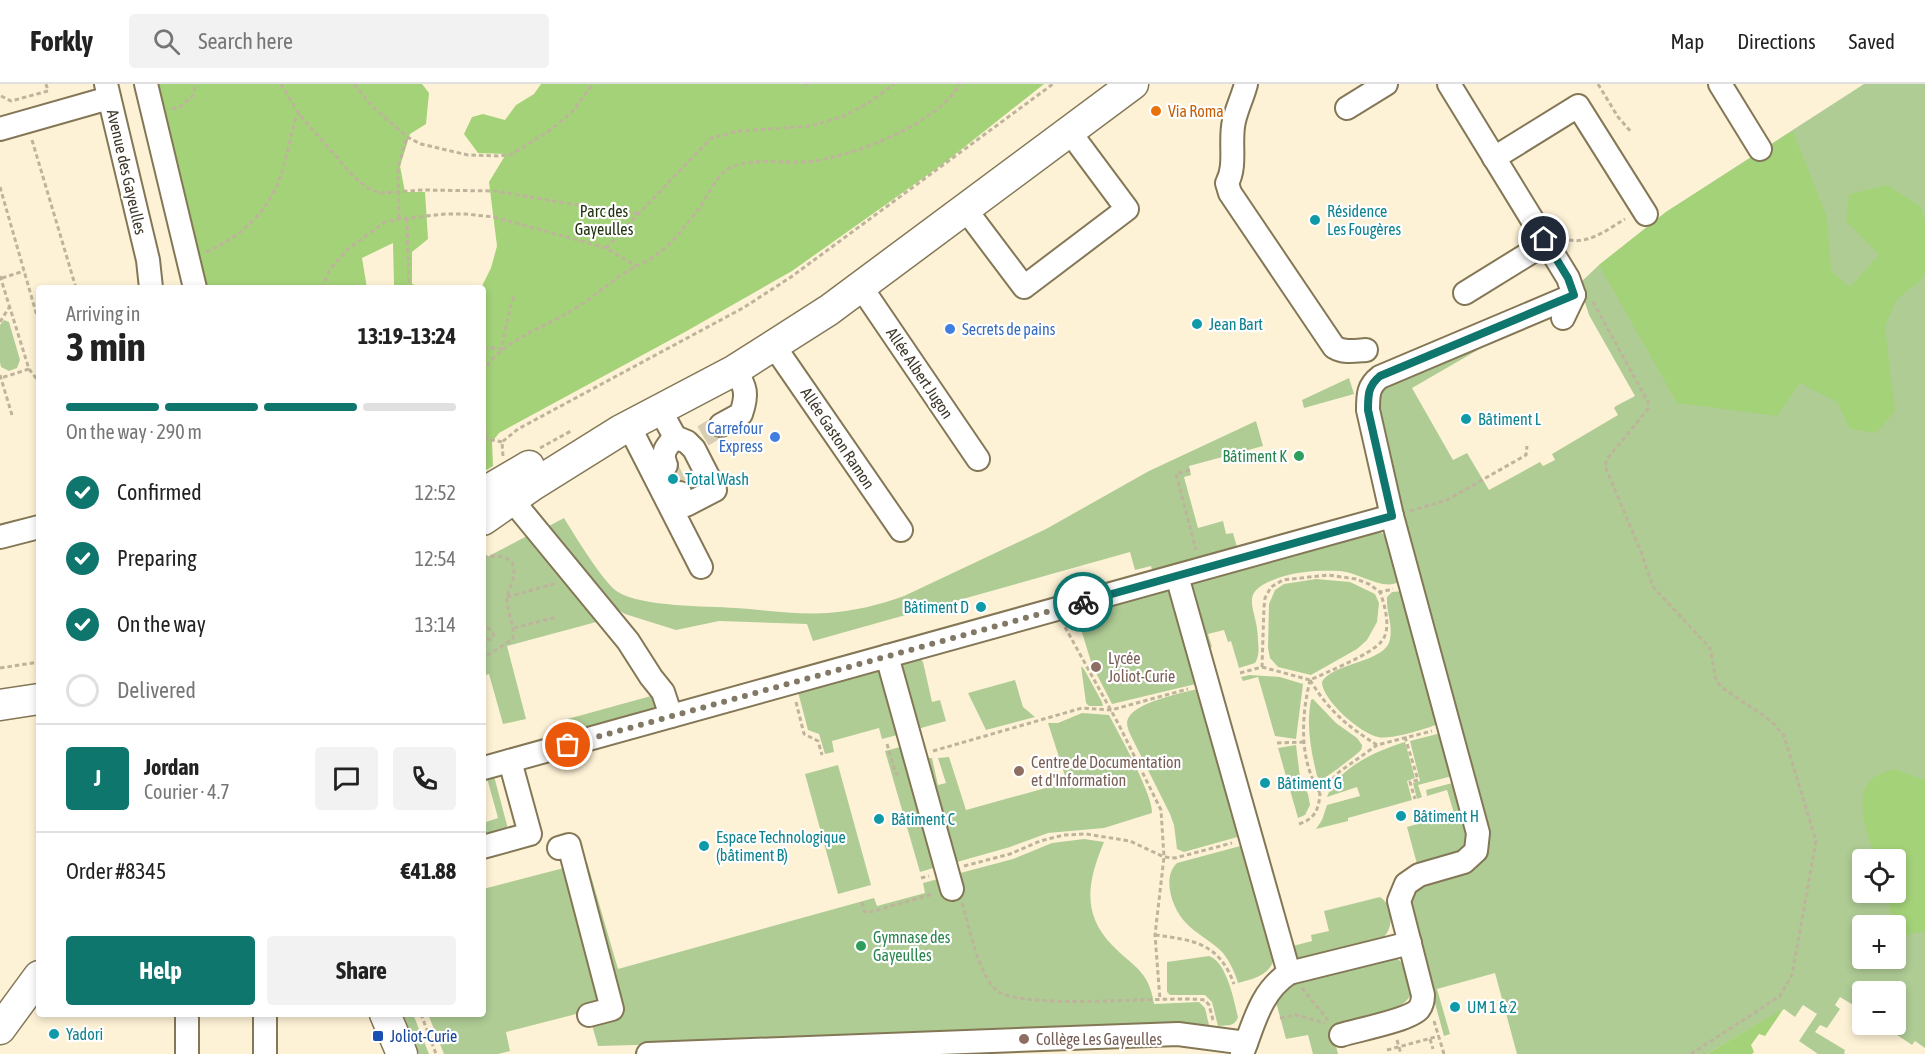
<!DOCTYPE html>
<meta charset="utf-8">
<style>
body{margin:0;font-family:"Asap Condensed",sans-serif;background:#f2f2f2;color:#222;height:100vh;display:flex;flex-direction:column;font-size:22px;white-space:nowrap}
*{box-sizing:border-box;margin:0}
p{font-size:20px;color:#767676}
.icon{flex:none;width:33px;height:33px;fill:none;stroke:currentColor;stroke-width:2;stroke-linecap:round;stroke-linejoin:round}
.map{position:relative;flex:1;overflow:hidden}
.sheet{position:absolute;left:36px;top:201px;width:450px;height:732px;display:flex;flex-direction:column;background:#fff;border-radius:6px;box-shadow:0 3px 9px #0003}
.sheet>*{flex:none}
.controls{position:absolute;left:1852px;top:765px;display:grid;gap:12px}
.controls a{display:grid;place-items:center;width:54px;height:54px;border-radius:6px;background:#fff;box-shadow:0 3px 9px #0003;font-size:30px}
.pin{position:absolute;display:grid;place-items:center;width:51px;height:51px;color:#fff;margin:-26px;border:3px solid #fff;border-radius:50%;box-shadow:0 2px 6px #0007}
.courier{position:absolute;display:grid;place-items:center;width:60px;height:60px;margin:-30px;border:4px solid #0f766e;border-radius:50%;background:#fff;color:#222;box-shadow:0 2px 8px #0007}
.head em{font-style:normal;font-weight:700}
.head div{display:flex;flex-direction:column-reverse}
.head{display:flex;align-items:center;justify-content:space-between;height:102px;padding:0 30px}
h1{font-size:39px;font-weight:700;line-height:45px}
.bar{display:grid;grid-template-columns:repeat(4,1fr);gap:9px 6px;align-content:center;height:72px;padding:0 30px}
.bar i{height:8px;border-radius:4px;background:#e0e0e0}
.bar .current{background:#0f766e}
.bar p{grid-column:span 4}
.line{display:flex;align-items:center;gap:15px;padding:0 30px;border-top:2px solid #e0e0e0}
.line div{flex:1}
.round{display:grid;place-items:center;flex:none;width:63px;height:63px;border-radius:6px;background:#f2f2f2}
ol{padding:0 30px;list-style:none}
li{display:flex;align-items:center;gap:18px;height:66px}
li p{margin-inline-start:auto}
li .icon{padding:6px;border-radius:50%;background:#0f766e;color:#fff;stroke-width:4}
li:last-child{color:#767676}
li i{width:33px;height:33px;border:3px solid #e0e0e0;border-radius:50%}
.primary-button{display:flex;gap:12px;margin-top:auto;padding:12px 30px}
.primary-button a{flex:1;height:69px;border-radius:6px;background:#0f766e;color:#fff;font-size:24px;font-weight:700;line-height:69px;text-align:center}
.primary-button a+a{background:#f2f2f2;color:#222}
header{display:flex;align-items:center;gap:36px;box-sizing:border-box;height:84px;padding:0 30px;background:#fff;border-bottom:2px solid #e0e0e0}
header strong{font-size:28px}
nav{display:flex;gap:33px;margin-inline-start:auto;font-size:21px}
.search{width:420px;height:54px;background:#f2f2f2;display:flex;align-items:center;gap:15px;box-sizing:border-box;padding:0 21px;border-radius:6px;color:#767676;font-size:22px}
.map>svg:first-child{display:block}
.green{fill:#afcc95;fill-rule:evenodd}
.forest{fill:#a4d279}
.lines{fill:none;stroke-linecap:round;stroke-linejoin:round}
.minor-tunnel{stroke:#d7cdb3;stroke-width:22;stroke-dasharray:22 11;stroke-linecap:butt}
.minor-casing{stroke:#837756;stroke-width:26}
.major-casing{stroke:#837756;stroke-width:33}
.path{stroke:#beb49c;stroke-width:3;stroke-dasharray:4.5 3;stroke-linecap:butt}
.minor{stroke:#fff;stroke-width:22}
.major{stroke:#fff;stroke-width:30}
.done{stroke:#817866;stroke-width:6;stroke-dasharray:0 10.8}
.route{stroke:#0f766e;stroke-width:8}
.food-dot{fill:#e8710a;stroke:#fff;stroke-width:2}
.culture-dot{fill:#0f9aa8;stroke:#fff;stroke-width:2}
.shop-dot{fill:#3f7fe0;stroke:#fff;stroke-width:2}
.leisure-dot{fill:#2e9e5b;stroke:#fff;stroke-width:2}
.education-dot{fill:#8d6e63;stroke:#fff;stroke-width:2}
.transit-dot{fill:#1a4fb4;stroke:#fff;stroke-width:2}
.labels{text-anchor:middle;stroke-width:4.5;stroke-linejoin:round;paint-order:stroke}
.food-label{font-size:16px;fill:#c56008;stroke:#fff;text-anchor:start}
.street-label{font-size:16px;fill:#3d3729;stroke:#fff}
.park-label{font-size:16px;fill:#20320d;stroke:#fff}
.culture-label{font-size:16px;fill:#0d838f;stroke:#fff;text-anchor:start}
.shop-label{font-size:16px;fill:#366cbe;stroke:#fff;text-anchor:start}
.leisure-label{font-size:16px;fill:#27864d;stroke:#fff;text-anchor:end}
.education-label{font-size:16px;fill:#785e54;stroke:#fff;text-anchor:start}
.transit-label{font-size:16px;fill:#164399;stroke:#fff;text-anchor:start}
</style>
<header>
<strong>Forkly</strong>
<div class="search"><svg class="icon" aria-label="search" viewBox="0 0 24 24"><circle cx="10" cy="10" r="6"/><path d="M15 15l6 6"/></svg>Search here</div>
<nav><a>Map</a><a>Directions</a><a>Saved</a></nav>
</header>
<div class="map">
<svg width="1925" height="970" viewBox="0 0 1925 970">
<rect width="100%" height="100%" fill="#fef2d6"/>
<!-- green -->
<g class="green">
<path d="M 1864,0 L 1925,0 L 1925,964 L 1915,957 L 1912,961 L 1882,941 L 1896,940 L 1896,908 L 1863,908 L 1863,927 L 1840,913 L 1835,921 L 1840,925 L 1827,944 L 1820,941 L 1815,948 L 1845,966 L 1844,969 L 1845,970 L 1818,970 L 1799,957 L 1817,930 L 1803,921 L 1795,933 L 1784,925 L 1707,970 L 1517,970 L 1495,889 L 1437,905 L 1450,950 L 1444,952 L 1409,825 L 1415,801 L 1479,778 L 1398,443 L 1376,309 L 1381,299 L 1495,256 L 1412,304 L 1453,376 L 1467,369 L 1489,406 L 1540,378 L 1543,382 L 1555,376 L 1552,370 L 1618,331 L 1614,324 L 1616,322 L 1635,312 L 1589,231 L 1579,200 L 1599,181 L 1666,128 ZM 1863,776 L 1896,776 L 1896,808 L 1863,808 ZM 1863,842 L 1896,842 L 1896,874 L 1863,874 Z"/>
<polygon points="4,236 9,238 20,276 17,284 9,287 1,283 0,278 0,241"/>
<polygon points="1349,294 1354,310 1304,324 1302,316"/>
<path d="M 1256,337 L 1263,362 L 1189,382 L 1191,391 L 1184,393 L 1198,444 L 1223,437 L 1226,450 L 1233,449 L 1237,463 L 1152,486 L 1151,482 L 1135,486 L 1130,468 L 813,557 L 807,540 L 719,537 L 676,546 L 625,530 L 608,519 L 545,444 L 564,434 C 574,450 604,500 618,508 C 643,523 706,522 736,524 C 766,526 798,531 828,529 C 854,527 879,521 904,512 L 1046,445 L 1149,387 Z"/>
<path d="M 1374,446 L 1382,449 L 1387,454 L 1401,497 C 1383,508 1361,489 1340,487 C 1320,486 1300,487 1281,493 C 1234,509 1258,521 1258,557 C 1259,566 1259,572 1255,579 L 1239,584 L 1231,557 L 1228,558 L 1224,546 L 1208,550 L 1212,563 L 1205,565 L 1189,505 L 1191,499 Z"/>
<polygon points="527,452 600,537 507,562 526,635 503,640 489,590 483,592 483,475"/>
<polygon points="1316,495 1350,498 1375,510 1379,519 1377,538 1367,556 1357,565 1311,591 1278,583 1270,574 1268,564 1269,520 1275,506 1284,500"/>
<polygon points="1165,506 1173,512 1200,599 1112,620 1092,581 1077,532 1077,527"/>
<path d="M 1403,507 L 1438,640 C 1426,645 1390,656 1378,653 C 1361,650 1322,616 1322,598 C 1333,578 1386,579 1390,555 C 1393,541 1386,527 1387,513 L 1392,508 Z"/>
<polygon points="919,573 923,578 932,618 940,616 946,637 914,646 899,579"/>
<polygon points="1081,582 1084,585 1102,618 1103,622 1089,622 1086,619"/>
<polygon points="877,586 880,586 901,650 882,655 879,644 832,657 834,668 825,670 819,650 808,646 798,608"/>
<polygon points="1250,591 1280,593 1303,600 1296,655 1275,652 1258,593 1243,597 1241,593"/>
<polygon points="1015,596 1023,623 1035,633 986,646 968,609"/>
<path d="M 1201,604 L 1241,752 L 1184,768 L 1177,765 L 1174,741 L 1170,730 L 1131,652 C 1129,648 1127,643 1127,638 C 1130,618 1184,609 1201,604 Z"/>
<polygon points="651,612 657,624 556,651 553,639"/>
<path d="M 1313,615 L 1336,639 L 1357,654 L 1362,661 C 1362,662 1362,664 1361,666 C 1360,668 1325,695 1321,696 L 1317,692 C 1311,667 1306,642 1311,616 Z"/>
<path d="M 1082,629 L 1109,631 C 1119,650 1153,711 1152,729 L 1104,744 L 1048,749 L 1010,763 L 950,780 L 921,674 L 932,674 L 938,701 L 946,699 L 938,674 L 949,673 L 966,726 L 1067,698 L 1048,639 L 1058,639 Z"/>
<polygon points="1441,649 1452,692 1418,701 1422,713 1417,715 1413,699 1420,697 1410,657"/>
<path d="M 1405,658 L 1415,694 L 1407,697 L 1412,716 L 1348,734 L 1348,737 L 1316,745 L 1322,736 L 1327,721 L 1360,712 L 1357,703 L 1327,713 C 1337,684 1378,666 1405,658 Z"/>
<polygon points="1296,661 1300,693 1308,710 1310,721 1305,731 1298,734 1278,664"/>
<polygon points="904,662 937,783 920,788 885,667"/>
<polygon points="838,681 871,801 838,810 805,690"/>
<polygon points="494,692 508,745 483,751 483,739 498,734 487,694"/>
<polygon points="1456,698 1471,747 1463,770 1417,780 1407,743 1454,729 1447,706 1427,712 1426,706"/>
<path d="M 1084,755 L 1104,758 C 1088,796 1081,829 1112,861 C 1134,884 1148,885 1154,920 L 1199,918 L 1205,924 L 1209,941 L 964,952 L 598,962 L 588,927 L 506,948 L 510,967 L 498,970 L 444,970 L 428,930 L 483,930 L 483,805 L 587,778 L 618,885 L 874,814 L 877,822 L 925,809 L 923,799 L 1013,775 L 1052,759 Z"/>
<path d="M 1244,761 L 1275,871 C 1271,891 1256,894 1238,899 C 1235,889 1230,878 1223,869 C 1212,857 1197,851 1186,839 C 1173,826 1161,794 1177,779 Z"/>
<path d="M 1380,813 C 1394,822 1394,843 1383,854 L 1303,876 L 1295,872 L 1289,863 L 1312,857 L 1311,851 L 1329,847 L 1324,827 Z"/>
<path d="M 1209,872 C 1227,878 1234,917 1238,933 C 1235,943 1227,941 1218,942 L 1212,918 L 1205,911 L 1170,911 L 1167,908 L 1167,878 Z"/>
<path d="M 1395,873 C 1404,879 1407,886 1411,896 C 1423,929 1352,938 1331,943 L 1338,970 L 1313,970 L 1308,951 L 1286,955 L 1276,918 L 1278,902 Z"/>
<polygon points="403,930 413,930 429,970 419,970"/>
</g>
<!-- forest -->
<g class="forest">
<polygon points="154,0 422,0 429,9 426,40 410,50 400,82 405,108 425,108 428,155 412,168 412,200 425,204 392,204 394,201 393,159 362,174 367,204 202,204"/>
<polygon points="541,0 1044,0 943,80 792,187 685,248 499,349 492,358 493,382 483,388 483,204 481,204 491,184 497,162 489,98 506,70 478,69 464,50 472,33 483,30 505,36 516,21 534,10"/>
<polygon points="1793,47 1827,133 1831,187 1850,203 1879,171 1846,137 1849,110 1887,101 1921,123 1925,138 1925,189 1919,198 1897,215 1885,242 1895,327 1876,349 1850,345 1837,318 1800,299 1777,332 1677,319 1599,181 1666,128"/>
<path d="M 1894,685 L 1925,696 L 1925,847 L 1898,853 L 1885,809 L 1896,808 L 1896,776 L 1875,775 C 1869,755 1854,716 1869,698 C 1875,690 1886,688 1894,685 Z"/>
<polygon points="1784,924 1765,952 1759,950 1751,961 1754,968 1752,970 1707,970"/>
</g>
<g class="lines">
<!-- minor-tunnel -->
<g class="minor-tunnel">
<polyline points="703,352 721,341"/>
<polyline points="666,381 680,409"/>
</g>
<!-- minor casing -->
<g class="minor-casing">
<g id="minor">
<polyline points="106,0 148,176 151,204"/>
<polyline points="146,0 195,204"/>
<path d="M 1246,0 C 1243,12 1237,24 1234,37 C 1229,57 1237,81 1227,99 L 1230,109 L 1334,263 C 1344,269 1354,267 1366,266"/>
<polyline points="1449,0 1568,194 1574,211 1563,234"/>
<polyline points="1720,0 1760,65"/>
<polyline points="1347,24 1386,0"/>
<polyline points="0,45 109,14"/>
<polyline points="1494,74 1578,22 1646,130"/>
<polyline points="966,126 1024,203 1127,125 1069,47"/>
<polyline points="861,203 978,375"/>
<polyline points="1465,209 1546,159"/>
<polyline points="774,262 901,446"/>
<polyline points="660,326 675,353 687,358 694,365 715,406 686,421 680,409"/>
<path d="M 721,341 L 741,330 C 748,310 746,303 735,286"/>
<polyline points="629,342 701,483"/>
<path d="M 666,381 C 660,369 667,362 675,353"/>
<polyline points="512,416 628,557 651,593 663,608 671,632"/>
<polyline points="0,453 39,443"/>
<polyline points="1177,492 1289,889"/>
<polyline points="887,572 952,805"/>
<polyline points="484,684 1392,432"/>
<polyline points="483,763 530,750 510,677"/>
<polyline points="559,764 569,761 612,925 589,931"/>
<polyline points="187,930 187,970"/>
<polyline points="265,930 265,970"/>
<path d="M 1341,951 C 1357,946 1410,936 1419,925 C 1422,921 1423,916 1423,911 L 1399,817 L 1406,800 L 1419,791 L 1464,778 L 1476,767 L 1478,749 L 1392,432 L 1368,326 C 1368,311 1368,302 1380,293 L 1574,211"/>
<polyline points="648,970 1178,950 1246,959"/>
<path d="M 1242,970 C 1254,940 1260,908 1289,889 L 1410,859"/>
</g>
</g>
<!-- major casing -->
<g class="major-casing">
<g id="major">
<polyline points="483,409 529,382"/>
<polyline points="483,436 533,401 621,346 735,286 829,226 1133,0"/>
<polyline points="0,621 39,615"/>
<polyline points="385,930 402,970"/>
<polyline points="0,945 39,892"/>
</g>
</g>
<!-- path -->
<g class="path">
<polyline points="281,0 299,30 355,94 369,105 381,109 423,106 495,107 625,129 641,129"/>
<polyline points="354,0 372,22 407,53 421,60 468,71 500,72 512,70 549,47 571,29 593,0"/>
<polyline points="803,0 808,0"/>
<polyline points="1598,0 1618,33 1632,49"/>
<polyline points="1,12 11,17 48,7 46,0"/>
<polyline points="172,25 180,23 194,10 195,0"/>
<polyline points="32,56 76,204"/>
<polyline points="0,103 39,239"/>
<polyline points="399,134 398,84 407,53"/>
<polyline points="407,134 409,204"/>
<path d="M 1569,156 C 1590,160 1608,145 1625,135"/>
<polyline points="606,164 711,54 739,47 810,42 844,32 870,18 894,0"/>
<path d="M 206,168 C 245,151 273,123 284,81 C 288,66 291,51 295,36 L 299,30"/>
<polyline points="0,192 29,285 1,294"/>
<polyline points="2,194 24,187"/>
<polyline points="322,204 330,185 348,165 385,138 399,135 445,130 465,130 494,133 606,164 636,182"/>
<polyline points="1593,218 1648,318 1648,325 1607,375 1605,382 1641,468 1653,503 1710,564 1716,596 1721,603 1764,632 1775,641 1784,652 1816,757 1792,891 1780,912 1691,970"/>
<polyline points="0,238 10,222"/>
<polyline points="483,263 501,265 511,220 515,210"/>
<polyline points="29,285 39,298"/>
<path d="M 483,288 C 501,257 541,245 571,227 C 590,216 605,202 623,190 C 635,182 650,177 661,167 C 677,155 688,138 700,123 C 709,110 718,87 734,82 C 760,73 789,81 815,77 C 858,70 938,39 960,0"/>
<polyline points="0,291 12,331"/>
<polyline points="483,320 486,354"/>
<polyline points="483,354 502,358"/>
<polyline points="540,364 571,347"/>
<polyline points="503,372 502,358 518,345 743,224 791,193 1053,0"/>
<polyline points="1190,386 1176,390 1196,466"/>
<polyline points="1410,427 1447,416 1526,371 1527,362"/>
<path d="M 483,473 C 504,470 520,474 512,499 C 510,505 506,511 507,517 C 508,530 514,541 513,555 L 483,574"/>
<polyline points="507,513 557,499"/>
<polyline points="483,537 494,551 491,555 483,556"/>
<polyline points="1065,543 1119,641 1161,726 1164,773 1155,851 1160,916"/>
<polyline points="514,544 557,533"/>
<path d="M 1262,583 L 1310,596 C 1327,588 1370,571 1381,558 C 1392,546 1385,522 1380,508"/>
<polyline points="0,584 39,578"/>
<polyline points="1240,589 1262,583 1264,523 1265,514 1271,503 1283,496 1328,491 1356,495 1369,500 1380,508 1393,505"/>
<path d="M 1310,596 C 1301,634 1299,676 1320,709 L 1339,688 L 1377,661"/>
<path d="M 1310,596 C 1329,627 1347,642 1377,661 L 1432,647"/>
<polyline points="796,618 804,650 818,657 822,671"/>
<polyline points="1405,653 1418,696 1410,698 1415,715"/>
<polyline points="1277,659 1304,658"/>
<polyline points="887,660 896,690 901,689"/>
<polyline points="933,667 1082,624 1111,626 1188,605"/>
<path d="M 1299,740 C 1315,735 1319,725 1320,709"/>
<polyline points="964,782 1010,770 1040,757 1064,751 1086,750 1130,757 1164,773 1175,774 1232,759"/>
<polyline points="921,794 929,792"/>
<polyline points="862,818 864,827 867,829 933,810"/>
<path d="M 962,819 C 970,845 977,886 995,905 C 1018,928 1165,911 1205,916 L 1209,921 L 1213,936"/>
<path d="M 1155,851 C 1194,856 1219,859 1234,900"/>
<polyline points="1302,904 1328,936"/>
<polyline points="421,930 436,970"/>
<polyline points="1280,934 1296,931 1325,939"/>
<polyline points="1434,937 1444,970"/>
<polyline points="1430,955 1433,965"/>
<polyline points="1397,956 1401,970"/>
<polyline points="1387,966 1439,952"/>
</g>
<!-- minor -->
<use href="#minor" class="minor"/>
<!-- major -->
<use href="#major" class="major"/>
</g>
<g class="lines">
<!-- done -->
<polyline class="done" points="568,661 1083,518"/>
<!-- route -->
<path class="route" d="M 1083,518 L 1392,432 L 1368,326 C 1368,311 1368,302 1380,292 L 1574,211 L 1568,194 L 1544,155"/>
</g>
<!-- markers -->
<circle class="food-dot" cx="1156" cy="27" r="6"/>
<g class="culture-dot">
<circle cx="1315" cy="136" r="6"/>
<circle cx="1197" cy="240" r="6"/>
<circle cx="1466" cy="335" r="6"/>
<circle cx="673" cy="395" r="6"/>
<circle cx="981" cy="523" r="6"/>
<circle cx="1265" cy="699" r="6"/>
<circle cx="1401" cy="732" r="6"/>
<circle cx="879" cy="735" r="6"/>
<circle cx="704" cy="762" r="6"/>
<circle cx="1455" cy="923" r="6"/>
<circle cx="54" cy="950" r="6"/>
</g>
<g class="shop-dot">
<circle cx="950" cy="245" r="6"/>
<circle cx="775" cy="353" r="6"/>
</g>
<g class="leisure-dot">
<circle cx="1299" cy="372" r="6"/>
<circle cx="861" cy="862" r="6"/>
</g>
<g class="education-dot">
<circle cx="1096" cy="583" r="6"/>
<circle cx="1019" cy="687" r="6"/>
<circle cx="1024" cy="955" r="6"/>
</g>
<rect class="transit-dot" x="372" y="946" width="12" height="12" rx="3"/>
<g class="labels">
<!-- food labels -->
<g class="food-label">
<text x="1168" y="33">Via Roma</text>
</g>
<!-- street labels -->
<g class="street-label">
<text transform="translate(127 88) rotate(77)" y="6">Avenue des Gayeulles</text>
<text transform="translate(920 289) rotate(56)" y="6">Allée Albert Jugon</text>
<text transform="translate(838 354) rotate(56)" y="6">Allée Gaston Ramon</text>
</g>
<!-- park labels -->
<g class="park-label">
<text x="604" y="133">Parc des<tspan x="604" dy="18">Gayeulles</tspan></text>
</g>
<!-- culture labels -->
<g class="culture-label">
<text x="1327" y="133">Résidence<tspan x="1327" dy="18">Les Fougères</tspan></text>
<text x="1209" y="246">Jean Bart</text>
<text x="1478" y="341">Bâtiment L</text>
<text x="685" y="401">Total Wash</text>
<text x="969" y="529" text-anchor="end">Bâtiment D</text>
<text x="1277" y="705">Bâtiment G</text>
<text x="1413" y="738">Bâtiment H</text>
<text x="891" y="741">Bâtiment C</text>
<text x="716" y="759">Espace Technologique<tspan x="716" dy="18">(bâtiment B)</tspan></text>
<text x="1467" y="929">UM 1 &amp; 2</text>
<text x="66" y="956">Yadori</text>
</g>
<!-- shop labels -->
<g class="shop-label">
<text x="962" y="251">Secrets de pains</text>
<text x="763" y="350" text-anchor="end">Carrefour<tspan x="763" dy="18">Express</tspan></text>
</g>
<!-- leisure labels -->
<g class="leisure-label">
<text x="1287" y="378">Bâtiment K</text>
<text x="873" y="859" text-anchor="start">Gymnase des<tspan x="873" dy="18">Gayeulles</tspan></text>
</g>
<!-- education labels -->
<g class="education-label">
<text x="1108" y="580">Lycée<tspan x="1108" dy="18">Joliot-Curie</tspan></text>
<text x="1031" y="684">Centre de Documentation<tspan x="1031" dy="18">et d'Information</tspan></text>
<text x="1036" y="961">Collège Les Gayeulles</text>
</g>
<!-- transit labels -->
<g class="transit-label">
<text x="390" y="958">Joliot-Curie</text>
</g>
</g>
</svg>
<div class="controls">
<a><svg class="icon" aria-label="locate" viewBox="0 0 24 24"><circle cx="12" cy="12" r="6"/><path d="M12 2v4M12 18v4M2 12h4M18 12h4"/></svg></a>
<a>+</a>
<a>−</a>
</div>
<div class="pin" style="left:568px;top:661px;background:#ea580c"><svg class="icon" aria-label="bag" viewBox="0 0 24 24"><path d="M5 8h14l-1 12H6zM9 8a3 3 0 0 1 6 0"/></svg></div>
<div class="pin" style="left:1544px;top:155px;background:#1f2937"><svg class="icon" aria-label="home" viewBox="0 0 24 24"><path d="M3 11l9-7 9 7M6 9v11h12V9"/></svg></div>
<div class="courier" style="left:1083px;top:518px"><svg class="icon" aria-label="bike" viewBox="0 0 24 24"><circle cx="6" cy="16" r="4"/><circle cx="18" cy="16" r="4"/><path d="M6 16l4-8h5l3 8M10 8l3 8H6M13 5h3"/></svg></div>
<section class="sheet">
<div class="head"><div><h1>3 min</h1><p>Arriving in</p></div><em>13:19–13:24</em></div>
<div class="bar"><i class="current"></i><i class="current"></i><i class="current"></i><i></i><p>On the way · 290 m</p></div>
<ol>
<li><svg class="icon" aria-label="check" viewBox="0 0 24 24"><path d="M5 12l5 5 9-10"/></svg>Confirmed<p>12:52</p></li>
<li><svg class="icon" aria-label="check" viewBox="0 0 24 24"><path d="M5 12l5 5 9-10"/></svg>Preparing<p>12:54</p></li>
<li><svg class="icon" aria-label="check" viewBox="0 0 24 24"><path d="M5 12l5 5 9-10"/></svg>On the way<p>13:14</p></li>
<li><i></i>Delivered</li>
</ol>
<div class="line" style="height:108px"><b class="round" style="background:#0f766e;color:#fff">J</b><div><b>Jordan</b><p>Courier · 4.7</p></div><a class="round"><svg class="icon" aria-label="chat" viewBox="0 0 24 24"><path d="M4 5h16v11H9l-5 4z"/></svg></a><a class="round"><svg class="icon" aria-label="phone" viewBox="0 0 24 24"><path d="M5 4h4l2 5-3 2q2 4 5 5l2-3 5 2v4C11 20 4 13 5 4z"/></svg></a></div>
<div class="line" style="height:78px"><div>Order #8345</div><b>€41.88</b></div>
<div class="primary-button"><a>Help</a><a>Share</a></div>
</section>
</div>
